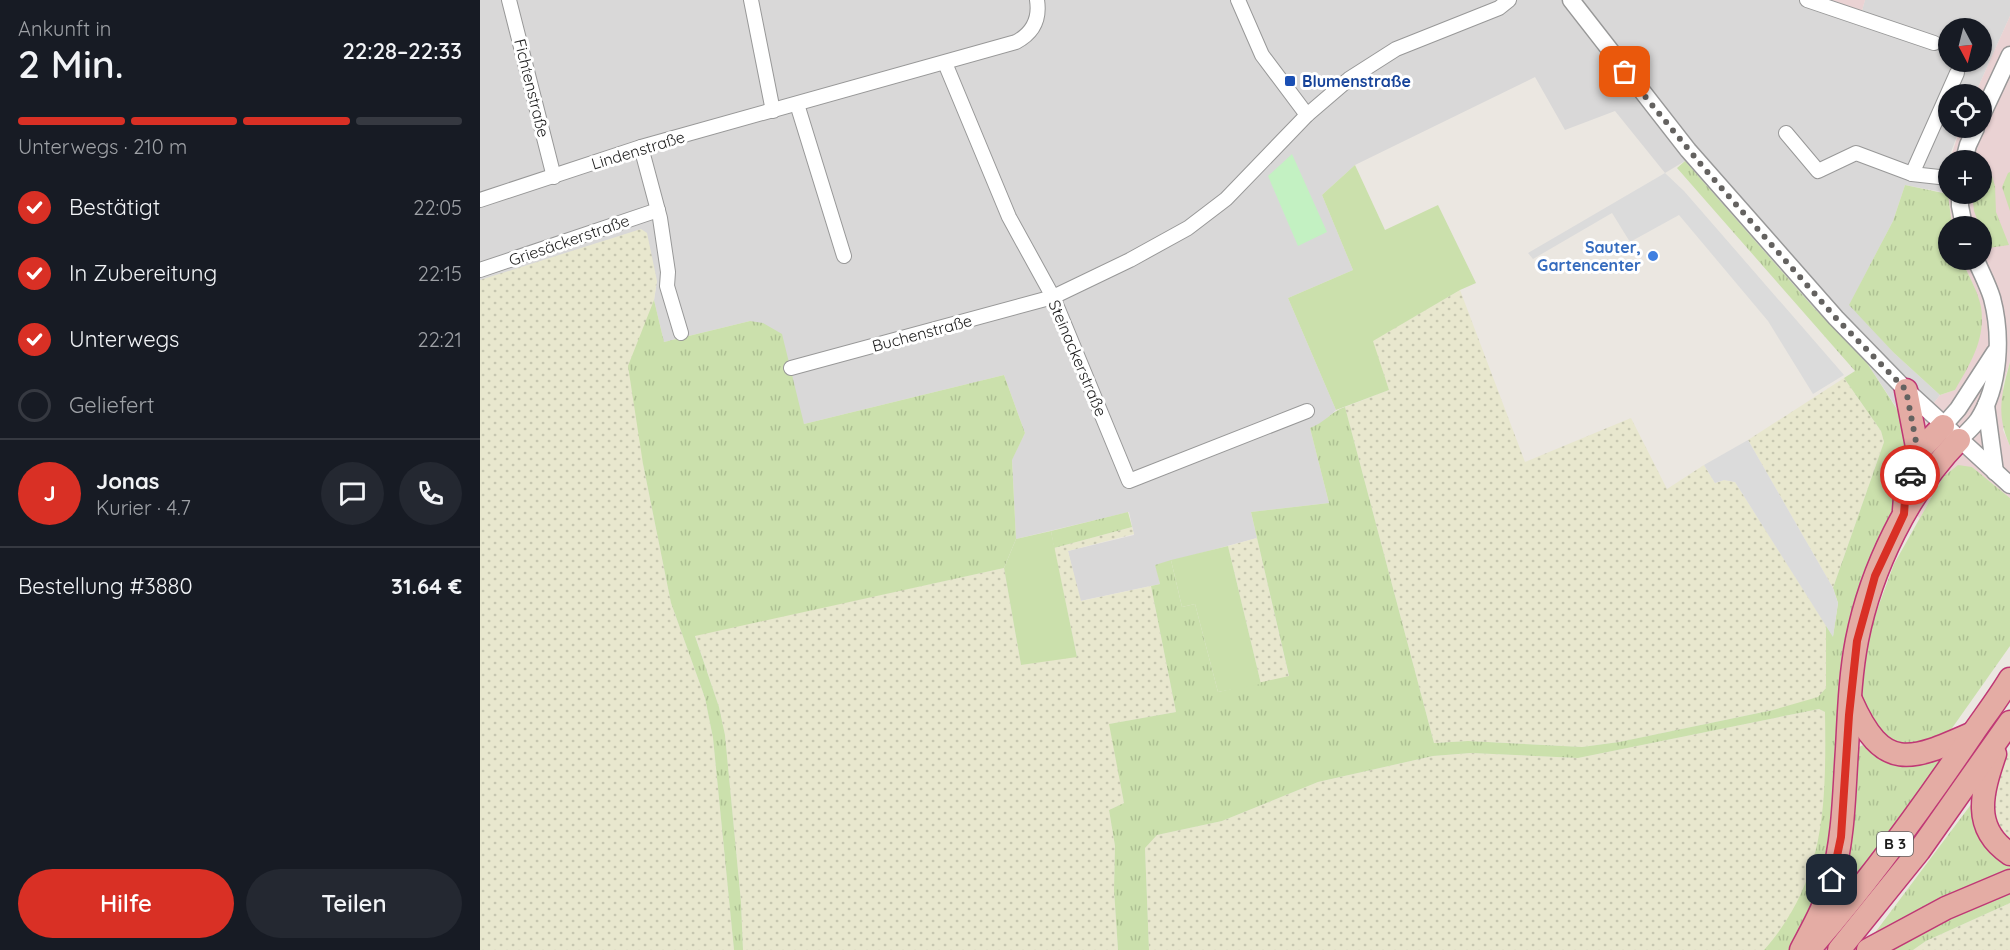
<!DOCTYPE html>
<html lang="de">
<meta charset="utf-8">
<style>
body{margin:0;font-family:Quicksand,sans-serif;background:#242831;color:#f1f3f6;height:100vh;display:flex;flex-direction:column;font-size:22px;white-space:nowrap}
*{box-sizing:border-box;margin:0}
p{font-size:20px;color:#9ea1a6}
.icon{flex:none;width:33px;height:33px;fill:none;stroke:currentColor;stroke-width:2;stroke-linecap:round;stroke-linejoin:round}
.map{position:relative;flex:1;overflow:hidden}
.sheet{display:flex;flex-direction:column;background:#171b24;width:480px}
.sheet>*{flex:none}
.needle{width:39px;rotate:173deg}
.controls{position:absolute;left:1458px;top:18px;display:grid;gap:12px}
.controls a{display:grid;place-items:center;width:54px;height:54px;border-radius:50%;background:#171b24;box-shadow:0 2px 4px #0004;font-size:30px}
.pin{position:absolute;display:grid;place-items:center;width:51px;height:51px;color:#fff;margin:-26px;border-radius:12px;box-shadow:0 3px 9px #0006}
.courier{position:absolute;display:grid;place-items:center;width:60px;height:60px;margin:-30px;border:4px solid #d93025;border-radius:50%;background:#fff;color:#222;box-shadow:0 2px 8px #0007}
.overview em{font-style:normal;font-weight:600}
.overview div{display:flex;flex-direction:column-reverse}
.overview{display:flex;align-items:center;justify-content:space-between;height:102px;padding:0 18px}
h1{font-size:39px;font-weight:600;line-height:45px}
.bar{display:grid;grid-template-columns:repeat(4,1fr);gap:9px 6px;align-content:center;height:72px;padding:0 18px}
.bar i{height:8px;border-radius:4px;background:#363941}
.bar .selected{background:#d93025}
.bar p{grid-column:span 4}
.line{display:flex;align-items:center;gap:15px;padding:0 18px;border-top:2px solid #363941}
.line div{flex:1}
.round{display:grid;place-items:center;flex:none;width:63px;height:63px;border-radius:32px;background:#242831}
ol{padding:0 18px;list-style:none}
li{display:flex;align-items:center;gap:18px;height:66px}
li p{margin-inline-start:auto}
li .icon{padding:6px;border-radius:50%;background:#d93025;color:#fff;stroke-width:4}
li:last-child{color:#9ea1a6}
li i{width:33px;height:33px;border:3px solid #363941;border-radius:50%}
.button{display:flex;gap:12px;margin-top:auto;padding:12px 18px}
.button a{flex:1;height:69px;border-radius:36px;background:#d93025;color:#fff;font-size:24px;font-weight:600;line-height:69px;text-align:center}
.button a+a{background:#242831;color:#f1f3f6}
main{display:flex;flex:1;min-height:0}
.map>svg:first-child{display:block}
.residential{fill:#d9d8d8;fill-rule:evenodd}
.commercial{fill:#ead2d3}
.farmland{fill:url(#farmland-dots)}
.grass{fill:url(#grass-tufts)}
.park{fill:#c3f1c2}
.garden{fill:#cbe0ac}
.parking{fill:#dbdbdb}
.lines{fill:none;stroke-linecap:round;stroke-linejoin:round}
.minor-casing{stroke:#989898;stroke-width:16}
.tertiary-casing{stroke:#989898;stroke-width:19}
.trunk-casing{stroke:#bf3875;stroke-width:25}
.minor{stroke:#fff;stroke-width:14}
.tertiary{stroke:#fff;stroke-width:16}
.trunk{stroke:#e4aca4;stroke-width:22}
.done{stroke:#646260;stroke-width:6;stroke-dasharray:0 10.8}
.route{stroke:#d93025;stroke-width:8}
.transit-dot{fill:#1a4fb4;stroke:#fff;stroke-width:2}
.shop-dot{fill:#3f7fe0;stroke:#fff;stroke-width:2}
.labels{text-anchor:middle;stroke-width:6;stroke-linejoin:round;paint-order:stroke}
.shield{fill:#fff;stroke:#5f5f5f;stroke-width:1.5}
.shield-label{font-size:15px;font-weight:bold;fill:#1b1b1b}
.transit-label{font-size:16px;font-weight:bold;fill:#164399;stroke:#fff;text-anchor:start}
.street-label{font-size:16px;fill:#1b1b1b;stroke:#fff}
.shop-label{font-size:16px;font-weight:bold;fill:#366cbe;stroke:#fff;text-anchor:end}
</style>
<main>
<section class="sheet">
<div class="overview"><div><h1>2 Min.</h1><p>Ankunft in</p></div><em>22:28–22:33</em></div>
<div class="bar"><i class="selected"></i><i class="selected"></i><i class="selected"></i><i></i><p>Unterwegs · 210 m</p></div>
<ol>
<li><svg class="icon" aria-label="check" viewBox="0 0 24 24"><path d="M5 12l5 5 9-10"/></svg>Bestätigt<p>22:05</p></li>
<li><svg class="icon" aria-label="check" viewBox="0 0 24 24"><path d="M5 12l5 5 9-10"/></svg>In Zubereitung<p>22:15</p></li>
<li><svg class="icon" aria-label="check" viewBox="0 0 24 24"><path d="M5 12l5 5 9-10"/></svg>Unterwegs<p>22:21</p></li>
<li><i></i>Geliefert</li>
</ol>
<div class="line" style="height:108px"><b class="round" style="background:#d93025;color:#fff">J</b><div><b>Jonas</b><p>Kurier · 4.7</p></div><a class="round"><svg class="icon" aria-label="chat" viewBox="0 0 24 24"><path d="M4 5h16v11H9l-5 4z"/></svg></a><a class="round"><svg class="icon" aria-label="phone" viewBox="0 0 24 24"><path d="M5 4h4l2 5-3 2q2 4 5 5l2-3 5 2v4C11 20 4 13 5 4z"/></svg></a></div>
<div class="line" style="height:78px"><div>Bestellung #3880</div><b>31.64 €</b></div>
<div class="button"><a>Hilfe</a><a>Teilen</a></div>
</section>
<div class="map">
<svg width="1530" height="950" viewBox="0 0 1530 950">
<defs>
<pattern id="farmland-dots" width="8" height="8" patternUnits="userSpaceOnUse" patternTransform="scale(1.5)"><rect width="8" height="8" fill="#e8e7ce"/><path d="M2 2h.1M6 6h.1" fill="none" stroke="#c6c6b0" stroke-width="1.8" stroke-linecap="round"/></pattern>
<pattern id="grass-tufts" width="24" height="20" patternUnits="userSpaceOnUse" patternTransform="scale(1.5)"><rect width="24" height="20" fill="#cbe0ac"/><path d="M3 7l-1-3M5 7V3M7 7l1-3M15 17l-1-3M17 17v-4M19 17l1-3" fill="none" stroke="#aec093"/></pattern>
</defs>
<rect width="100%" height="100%" fill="#ebe7e1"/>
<!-- residential -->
<path class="residential" d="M 0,0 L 1327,0 L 1380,18 L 1385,0 L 1530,0 L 1530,16 L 1495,94 L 1468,94 L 1468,128 L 1480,128 L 1468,160 L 1462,192 L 1425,185 L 1413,221 L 1370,304 L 1414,353 L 1460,395 L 1428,436 L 1424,419 L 1387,363 L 1334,308 L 1205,161 L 1185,173 L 1135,111 L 1085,130 L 1055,77 L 875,165 L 842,195 L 873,270 L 808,298 L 856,410 L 842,423 L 830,428 L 849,503 L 771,512 L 777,538 L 676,565 L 680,584 L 600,601 L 588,551 L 654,535 L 649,512 L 536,539 L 532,459 L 545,433 L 524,375 L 324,424 L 270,321 L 184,342 L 174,300 L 177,281 L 0,280 ZM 1468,28 L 1502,28 L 1502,62 L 1468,62 Z"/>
<!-- commercial -->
<g class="commercial">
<polygon points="1327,0 1385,0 1380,18"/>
<polygon points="1530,16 1530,362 1523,384 1523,430 1530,446 1530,498 1492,467 1463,477 1440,518 1416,502 1428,436 1460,395 1475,390 1495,289 1482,260 1502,260 1502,226 1472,226 1468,194 1462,192 1468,166 1468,194 1502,194 1502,160 1470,160 1480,128 1502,128 1502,94 1495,94"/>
</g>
<!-- farmland -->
<g class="farmland">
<polygon points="161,229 167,233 177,281 174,300 163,464 191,603 225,698 233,738 254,950 0,950 0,280"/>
<polygon points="980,290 1045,462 1151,418 1187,489 1224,465 1235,483 1244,480 1255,482 1346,625 1346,688 1338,698 1293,710 1139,742 1102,747 988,741 954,743 865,407 909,390 892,341"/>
<polygon points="1364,378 1401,431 1404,442 1353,588 1268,440"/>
<polygon points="652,527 654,534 588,551 601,601 671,586 696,712 630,724 644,803 629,810 635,846 634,890 638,950 263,950 261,902 245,735 239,707 215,635 524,568 541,665 597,656 574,548"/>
<polygon points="777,538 809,677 781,684 748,546"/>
<polygon points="1339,709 1345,712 1346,781 1340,835 1334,860 1318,904 1300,931 1284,950 669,950 665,847 677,835 742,821 838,782 953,756 991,753 1098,758"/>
<polygon points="1530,750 1530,840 1518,828 1514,818 1512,800 1519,767"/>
<polygon points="1530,903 1530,950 1433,950 1446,941"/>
</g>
<!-- grass -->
<g class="grass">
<path d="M 1205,161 L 1334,308 L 1387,363 L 1424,420 L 1428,457 L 1416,502 L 1390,574 L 1349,874 L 1312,950 L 1284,950 C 1347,879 1346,801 1345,712 L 1339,709 L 1098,758 L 991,753 L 953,756 L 838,782 L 742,821 L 677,835 L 665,848 L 669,950 L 638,950 L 634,890 L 635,846 L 629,810 L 644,803 L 629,724 L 696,712 L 671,586 L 680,584 L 675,565 L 691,560 L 702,607 L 715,604 L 738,692 L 809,676 L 771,512 L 849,503 L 830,428 C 844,423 852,411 865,407 L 954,743 L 988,741 L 1102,747 L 1139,742 L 1293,710 L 1338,697 L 1346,688 L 1346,625 L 1353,636 L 1358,603 L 1353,588 L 1404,442 L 1401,431 L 1364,378 L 1375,371 L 1197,168 Z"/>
<polygon points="1502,161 1509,166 1515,186 1516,212 1529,245 1508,248 1494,211 1492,194 1502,194"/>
<polygon points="1530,172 1530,211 1522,187 1528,173"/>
<path d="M 1425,185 L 1468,194 L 1472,226 L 1468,226 L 1468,260 L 1482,260 C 1488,275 1498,291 1501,307 C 1506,339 1490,364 1475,390 L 1460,395 L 1414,353 L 1369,305 L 1413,221 Z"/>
<polygon points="174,300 184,342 270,321 283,323 302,334 324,424 524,375 545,433 532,460 536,539 524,568 215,636 239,707 245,735 261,902 263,950 254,950 233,738 225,698 191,603 163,464 148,366"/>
<path d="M 1530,362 L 1530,446 C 1516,415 1521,395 1530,362 Z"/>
<polygon points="1478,465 1492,467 1530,498 1530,646 1470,731 1420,751 1384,715 1380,695 1386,640 1414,564 1463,477"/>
<polygon points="648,512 652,527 574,548 571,531"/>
<path d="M 1383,745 C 1409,770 1427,766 1460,758 L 1462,762 L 1363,894 L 1361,886 L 1372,842 L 1377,748 Z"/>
<path d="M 1519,767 C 1513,799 1505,815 1530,840 L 1530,903 L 1446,941 L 1433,950 L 1384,950 L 1385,946 Z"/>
</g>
<!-- park -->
<polygon class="park" points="812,154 847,232 818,246 788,176"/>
<!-- garden -->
<g class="garden">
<polygon points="875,165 905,230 958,205 996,283 980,290 893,341 909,390 856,410 808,298 873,270 842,195"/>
<polygon points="571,531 597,657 541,665 524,568 536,539"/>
<polygon points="748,546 781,684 738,692 715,604 702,607 691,560"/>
</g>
<!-- parking -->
<g class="parking">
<polygon points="1185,173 1204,191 1364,375 1333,394 1288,321 1199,215 1150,242 1132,213 1053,259 1048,253"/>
<polygon points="1268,440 1353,588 1358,603 1353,637 1255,482 1244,480 1235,483 1224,465"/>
</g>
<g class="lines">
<!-- minor casing -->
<g class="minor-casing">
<g id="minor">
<polyline points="29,0 74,177"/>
<polyline points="271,0 293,111"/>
<polyline points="758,0 782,55 827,115"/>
<polyline points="1327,0 1454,43"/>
<polyline points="465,63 529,217 573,297 649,481 827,411"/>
<polyline points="317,104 364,256"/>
<polyline points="1306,133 1338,171 1376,153 1432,174 1468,178"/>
<polyline points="161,147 180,218 188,272 187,286 201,333"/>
<polyline points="1432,174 1477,73"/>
<path d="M 0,200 L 161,147 L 536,42 C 553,33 560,19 557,0"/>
<polyline points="0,270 178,210"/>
<polyline points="311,368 573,297 650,260 708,228 746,199 827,115 869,79 916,49 1019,8 1029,0"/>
</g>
</g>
<!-- tertiary casing -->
<g class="tertiary-casing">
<g id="tertiary">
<polyline points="1091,0 1208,150 1356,318 1426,390 1530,485"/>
<polyline points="1502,115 1530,55"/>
<polyline points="1484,160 1488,145 1496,128"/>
<polyline points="1480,194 1480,206 1484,226"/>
<polyline points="1506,405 1515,472"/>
<polyline points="1463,426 1478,409 1515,352"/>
<path d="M 1479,440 C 1485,434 1493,427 1498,420 C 1520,386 1522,336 1512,298 C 1508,285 1501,272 1496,260"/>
</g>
</g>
<!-- trunk casing -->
<g class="trunk-casing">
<g id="trunk">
<polyline points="1438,452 1463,426"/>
<polyline points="1424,510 1426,485 1438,452 1426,390"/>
<path d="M 1371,700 C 1403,773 1430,761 1493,733"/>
<path d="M 1515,754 C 1502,792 1491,828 1530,854"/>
<path d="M 1334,944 C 1391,879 1442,808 1491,736 C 1504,717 1518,699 1530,679"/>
<path d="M 1321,950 C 1333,927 1346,905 1352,880 C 1364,837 1364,792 1367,749 C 1369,713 1370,676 1377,640 C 1391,569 1428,492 1479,440"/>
<polyline points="1359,950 1439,851 1530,722"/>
<polyline points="1388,950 1466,908 1530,881"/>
</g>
</g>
<!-- minor -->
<use href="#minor" class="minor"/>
<!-- tertiary -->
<use href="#tertiary" class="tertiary"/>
<!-- trunk -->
<use href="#trunk" class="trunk"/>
</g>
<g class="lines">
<!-- done -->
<polyline class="done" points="1145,72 1223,167 1356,318 1426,390 1438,452 1430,475"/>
<!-- route -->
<polyline class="route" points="1352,880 1361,837 1369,715 1377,641 1395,576 1424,514 1426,485 1430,475"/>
</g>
<!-- markers -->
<rect class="transit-dot" x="804" y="75" width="12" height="12" rx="3"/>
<circle class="shop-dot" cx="1173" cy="256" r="6"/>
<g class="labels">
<!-- shield labels -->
<rect class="shield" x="1397" y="832" width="36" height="24" rx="4.5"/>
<g class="shield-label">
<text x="1415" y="849">B 3</text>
</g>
<!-- transit labels -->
<g class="transit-label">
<text x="822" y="87">Blumenstraße</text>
</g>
<!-- street labels -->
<g class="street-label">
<text transform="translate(52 88) rotate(76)" y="6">Fichtenstraße</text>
<text transform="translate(158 150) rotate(-17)" y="6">Lindenstraße</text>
<text transform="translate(89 240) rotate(-19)" y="6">Griesäckerstraße</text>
<text transform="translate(442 333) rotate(-15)" y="6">Buchenstraße</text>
<text transform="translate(598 358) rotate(67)" y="6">Steinackerstraße</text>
</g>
<!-- shop labels -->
<g class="shop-label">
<text x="1161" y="253">Sauter,<tspan x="1161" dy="18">Gartencenter</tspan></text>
</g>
</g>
</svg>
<div class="controls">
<a><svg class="needle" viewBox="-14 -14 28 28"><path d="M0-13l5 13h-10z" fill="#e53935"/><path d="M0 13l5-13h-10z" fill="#9ea1a6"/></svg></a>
<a><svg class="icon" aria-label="locate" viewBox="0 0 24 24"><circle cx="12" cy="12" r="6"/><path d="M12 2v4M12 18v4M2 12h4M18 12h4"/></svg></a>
<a>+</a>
<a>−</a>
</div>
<div class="pin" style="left:1145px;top:72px;background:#ea580c"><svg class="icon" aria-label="bag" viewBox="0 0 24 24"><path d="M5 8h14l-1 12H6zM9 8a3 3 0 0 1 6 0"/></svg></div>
<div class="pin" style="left:1352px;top:880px;background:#1f2937"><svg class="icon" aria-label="home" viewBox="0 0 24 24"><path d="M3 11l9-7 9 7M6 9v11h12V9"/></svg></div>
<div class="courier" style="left:1430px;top:475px"><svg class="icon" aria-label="car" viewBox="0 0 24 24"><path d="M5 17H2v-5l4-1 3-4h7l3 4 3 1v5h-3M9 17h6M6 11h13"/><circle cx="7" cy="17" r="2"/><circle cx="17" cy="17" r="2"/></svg></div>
</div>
</main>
